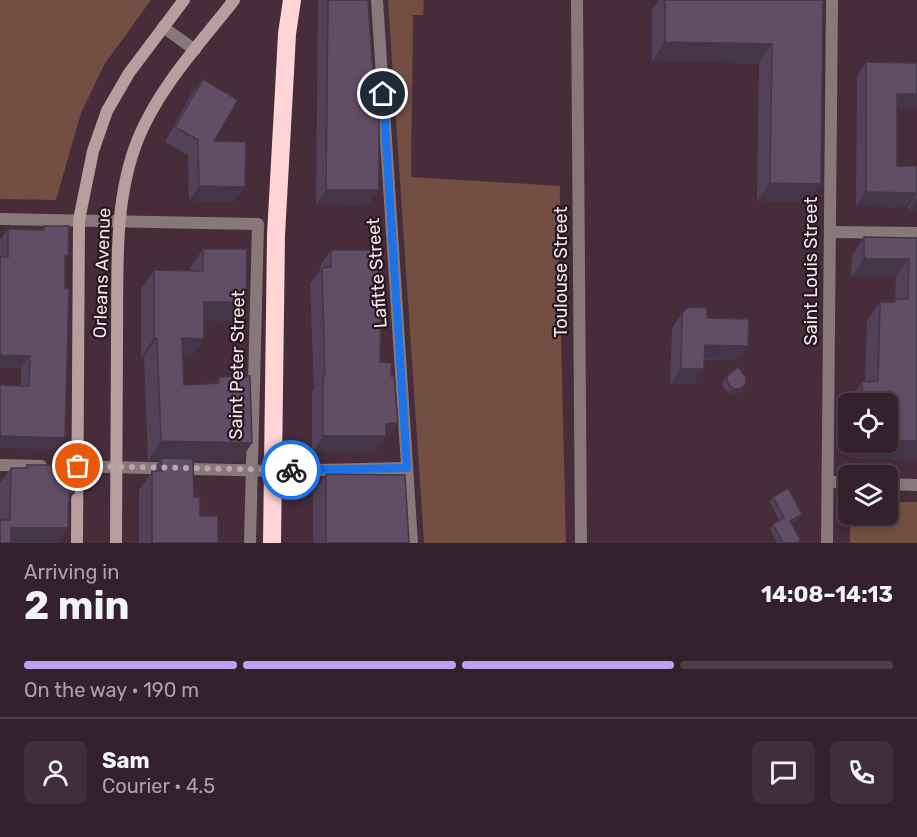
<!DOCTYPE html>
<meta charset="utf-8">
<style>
body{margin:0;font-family:Rubik,sans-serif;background:#402e38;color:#f1f3f6;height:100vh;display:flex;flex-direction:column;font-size:22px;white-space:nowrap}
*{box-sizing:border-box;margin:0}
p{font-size:20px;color:#aaa3a9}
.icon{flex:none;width:33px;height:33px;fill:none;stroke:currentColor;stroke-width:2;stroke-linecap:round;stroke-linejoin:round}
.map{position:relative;height:543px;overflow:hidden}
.side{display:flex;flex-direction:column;background:#35212c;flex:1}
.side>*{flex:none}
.tools{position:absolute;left:838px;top:393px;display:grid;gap:12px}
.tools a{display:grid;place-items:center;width:60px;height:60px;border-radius:9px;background:#35212c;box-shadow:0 3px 9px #0003,0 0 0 2px #4f3e48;font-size:30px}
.pin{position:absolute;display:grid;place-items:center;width:51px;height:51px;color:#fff;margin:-26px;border:3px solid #fff;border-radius:50%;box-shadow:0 2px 6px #0007}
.courier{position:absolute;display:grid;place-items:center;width:60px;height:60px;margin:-30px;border:4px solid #1a73e8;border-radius:50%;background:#fff;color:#222;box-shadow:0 2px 8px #0007}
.headline em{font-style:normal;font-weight:700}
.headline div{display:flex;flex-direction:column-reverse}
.headline{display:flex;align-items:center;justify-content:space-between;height:102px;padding:0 24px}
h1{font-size:39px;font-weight:700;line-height:45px}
.bar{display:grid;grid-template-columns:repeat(4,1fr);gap:9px 6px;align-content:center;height:72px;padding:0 24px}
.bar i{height:8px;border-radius:4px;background:#4f3e48}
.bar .on{background:#bca0f2}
.bar p{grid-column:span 4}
.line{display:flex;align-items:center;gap:15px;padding:0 24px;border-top:2px solid #4f3e48}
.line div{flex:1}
.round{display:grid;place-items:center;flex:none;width:63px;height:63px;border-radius:9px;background:#402e38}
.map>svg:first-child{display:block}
.green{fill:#724f42}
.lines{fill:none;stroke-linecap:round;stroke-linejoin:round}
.street{stroke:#897879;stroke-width:12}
.secondary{stroke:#b89e9f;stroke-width:12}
.highway{stroke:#fed4d6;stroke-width:18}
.highway-bridge{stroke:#fed4d6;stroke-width:18}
.wall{fill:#534257}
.shaded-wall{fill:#443647}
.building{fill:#614d65;stroke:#443647;stroke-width:1.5}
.done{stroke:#baa4af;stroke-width:6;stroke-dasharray:0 10.8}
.route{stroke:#1a73e8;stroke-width:8}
.labels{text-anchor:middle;stroke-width:4.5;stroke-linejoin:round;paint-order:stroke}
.street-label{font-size:18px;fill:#f8e5ee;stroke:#25191f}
</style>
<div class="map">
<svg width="917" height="543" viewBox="0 0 917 543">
<rect width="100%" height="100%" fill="#472c3a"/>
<!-- green -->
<g class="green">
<polygon points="0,0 151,0 104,65 81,113 56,200 0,199"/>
<polygon points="388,0 424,0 423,15 413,15 411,177 560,186 559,253 566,543 424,543"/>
<polygon points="888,502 917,502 917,543 850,543 850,515 888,514"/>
</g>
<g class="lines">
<!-- street -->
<g class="street">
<polyline points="377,0 412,543"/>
<polyline points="577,0 581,543"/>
<polyline points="163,27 195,50"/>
<polyline points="0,219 258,224 250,543"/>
<polyline points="830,232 917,233"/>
<polyline points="0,465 41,466"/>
<polyline points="67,466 274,471 407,468"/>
<polyline points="828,482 849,482"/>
<polyline points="888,484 917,485"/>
<polyline points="827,543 832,0"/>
</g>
<!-- secondary -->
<g class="secondary">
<polyline points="77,543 79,220 93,151 107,111 129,73 184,0"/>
<path d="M 116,543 C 116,475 117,406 117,338 C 118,272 113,201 138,139 C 159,87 200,44 234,0"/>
</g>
<!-- highway -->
<polyline class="highway" points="285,72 287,34 292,0"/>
<!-- highway-bridge -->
<polyline class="highway-bridge" points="272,543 276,235 285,72"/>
</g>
<!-- wall -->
<g class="wall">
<polygon points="318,0 368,0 379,190 368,205 316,204"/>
<polygon points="659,0 823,0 821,184 808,202 757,201 759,63 652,61 652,10"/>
<polygon points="866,62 917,63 917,108 897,108 897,166 917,166 917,211 908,210 908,207 856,206 857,76"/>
<polygon points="203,79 214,141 235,202 189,201 188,155 165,142 192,93"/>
<polygon points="44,226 65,260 57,450 21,386 21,368 0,367 0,240 8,229 42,230"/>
<polygon points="864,237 917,238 917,460 849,458 849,442 888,442 888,404 849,404 849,401 862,382 865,382 867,320 880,302 893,302 895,299 896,277 851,277 852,256"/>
<polygon points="203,249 246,302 233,321 204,320 204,339 191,357 183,357 184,385 215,384 219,377 252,443 239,462 194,461 194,497 200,516 218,543 139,543 139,490 160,460 148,460 144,357 141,357 141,289 154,270 190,271 190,268"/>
<polygon points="331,250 378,288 384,308 381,313 380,362 391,376 398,423 387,438 385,439 375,452 312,452 312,392 314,389 310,284 320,270 320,266"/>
<polygon points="682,313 707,318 748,346 738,360 704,360 694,384 670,384 672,328"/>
<polygon points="727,376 743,389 736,395 729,394 723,387 723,381"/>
<polygon points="27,465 69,501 68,528 58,543 0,543 0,483 11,468 25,468"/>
<polygon points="326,474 409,543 313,543 313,493"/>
<polygon points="773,497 802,514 799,519 791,524 801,541 799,543 777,543 770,529 773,524 779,520 770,502"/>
</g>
<!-- shaded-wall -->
<g class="shaded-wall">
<polygon points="665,42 772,44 759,63 652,61"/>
<polygon points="897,94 917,94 917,108 887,108"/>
<polygon points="770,183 821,184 808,202 757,201"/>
<polygon points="199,186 245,187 235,202 189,201"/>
<polygon points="326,190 379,190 368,205 316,204"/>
<polygon points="866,192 917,193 917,194 908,207 856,206"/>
<polygon points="917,198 917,211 908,210"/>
<polygon points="864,259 909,259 896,277 851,277"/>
<polygon points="204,302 246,302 233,321 191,320"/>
<polygon points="154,338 157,338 144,357 141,357"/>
<polygon points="182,338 204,339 191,357 169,357"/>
<polygon points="705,345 748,346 738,360 695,359"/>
<polygon points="0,355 30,356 21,368 0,367"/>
<polygon points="681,369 704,369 694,384 670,384"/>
<polygon points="746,384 743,389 736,395 729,394 733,389"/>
<polygon points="398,423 387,438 385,439 375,452 312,452 323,436 386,424"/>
<polygon points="1,436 65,438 57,450 0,448 0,437"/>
<polygon points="888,440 917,441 917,460 849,458 859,442 888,442"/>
<polygon points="161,441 252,443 239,462 161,460 161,458 160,460 148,460"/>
<polygon points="69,493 74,493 61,512"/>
<polygon points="802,514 799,519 786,527 790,521"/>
<polygon points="11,528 68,528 58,543 0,543"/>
</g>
<!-- building -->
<g class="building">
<polygon points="328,0 368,0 376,114 379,114 379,190 326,190"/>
<polygon points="665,0 823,0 821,184 770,183 772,44 665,42"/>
<polygon points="866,62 917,63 917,94 897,94 897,166 917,166 917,193 866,192"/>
<polygon points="203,79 238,100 214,141 246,142 245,187 199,186 198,140 175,127"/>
<polygon points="44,226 69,226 68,256 65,256 65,288 69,288 65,438 1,436 0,443 0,385 29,386 30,356 0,355 0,257 8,257 8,229 44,230"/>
<polygon points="864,237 917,238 917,441 888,440 888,404 863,404 862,382 878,381 880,302 895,302 896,299 908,299 909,259 864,259"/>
<polygon points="203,249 247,249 246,302 204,302 204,339 182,338 184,385 219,383 219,377 250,376 252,443 161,441 157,338 154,338 154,270 203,271"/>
<polygon points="331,250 378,250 378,288 384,288 384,308 381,308 380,362 392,363 391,376 394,376 398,423 386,424 386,436 323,436 323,376 325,376 322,268 331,267"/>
<polygon points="688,307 707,308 707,318 749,319 748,346 705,345 704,369 681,369 682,313"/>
<polygon points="738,367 746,377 746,384 740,389 733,389 727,382 727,376"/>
<polygon points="161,458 193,459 194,497 200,497 200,516 218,516 218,543 152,543 152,471 162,471"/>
<polygon points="27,465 74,465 74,493 69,493 68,528 11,528 11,543 0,543 0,520 10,520 11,468 27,468"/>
<polygon points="326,474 405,475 409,543 326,543"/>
<polygon points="788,488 802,514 790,521 801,541 797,543 783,543 773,524 784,518 773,497"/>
</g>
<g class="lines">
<!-- done -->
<polyline class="done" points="78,466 291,470"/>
<!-- route -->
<polyline class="route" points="291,470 407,468 383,94"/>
</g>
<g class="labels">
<!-- street labels -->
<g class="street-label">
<text transform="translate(811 271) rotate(-90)" y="6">Saint Louis Street</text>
<text transform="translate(561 272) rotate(-90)" y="6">Toulouse Street</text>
<text transform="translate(102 273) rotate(-88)" y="6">Orleans Avenue</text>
<text transform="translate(377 273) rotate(-94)" y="6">Lafitte Street</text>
<text transform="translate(237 365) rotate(-89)" y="6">Saint Peter Street</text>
</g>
</g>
</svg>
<div class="tools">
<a><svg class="icon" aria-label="locate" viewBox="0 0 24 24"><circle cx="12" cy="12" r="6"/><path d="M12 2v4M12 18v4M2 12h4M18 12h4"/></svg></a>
<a><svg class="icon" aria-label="layers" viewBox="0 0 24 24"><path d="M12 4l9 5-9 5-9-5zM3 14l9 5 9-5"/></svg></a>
</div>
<div class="pin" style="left:78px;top:466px;background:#ea580c"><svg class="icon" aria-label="bag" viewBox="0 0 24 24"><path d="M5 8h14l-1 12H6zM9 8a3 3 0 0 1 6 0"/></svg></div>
<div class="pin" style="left:383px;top:94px;background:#1f2937"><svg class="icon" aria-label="home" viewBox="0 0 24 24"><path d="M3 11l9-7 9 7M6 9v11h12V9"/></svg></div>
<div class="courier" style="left:291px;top:470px"><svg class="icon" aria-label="bike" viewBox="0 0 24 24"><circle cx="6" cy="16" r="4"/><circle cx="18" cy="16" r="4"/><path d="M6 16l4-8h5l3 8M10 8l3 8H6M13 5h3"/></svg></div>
</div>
<section class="side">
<div class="headline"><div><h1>2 min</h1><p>Arriving in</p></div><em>14:08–14:13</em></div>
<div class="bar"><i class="on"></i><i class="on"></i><i class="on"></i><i></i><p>On the way · 190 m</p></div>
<div class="line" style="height:108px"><a class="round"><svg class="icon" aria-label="person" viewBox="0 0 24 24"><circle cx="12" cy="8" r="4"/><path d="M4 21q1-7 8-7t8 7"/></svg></a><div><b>Sam</b><p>Courier · 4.5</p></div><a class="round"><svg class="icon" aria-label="chat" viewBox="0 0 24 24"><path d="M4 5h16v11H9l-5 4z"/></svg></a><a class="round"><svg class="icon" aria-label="phone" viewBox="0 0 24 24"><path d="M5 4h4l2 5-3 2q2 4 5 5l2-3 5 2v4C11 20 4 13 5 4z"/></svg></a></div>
</section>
